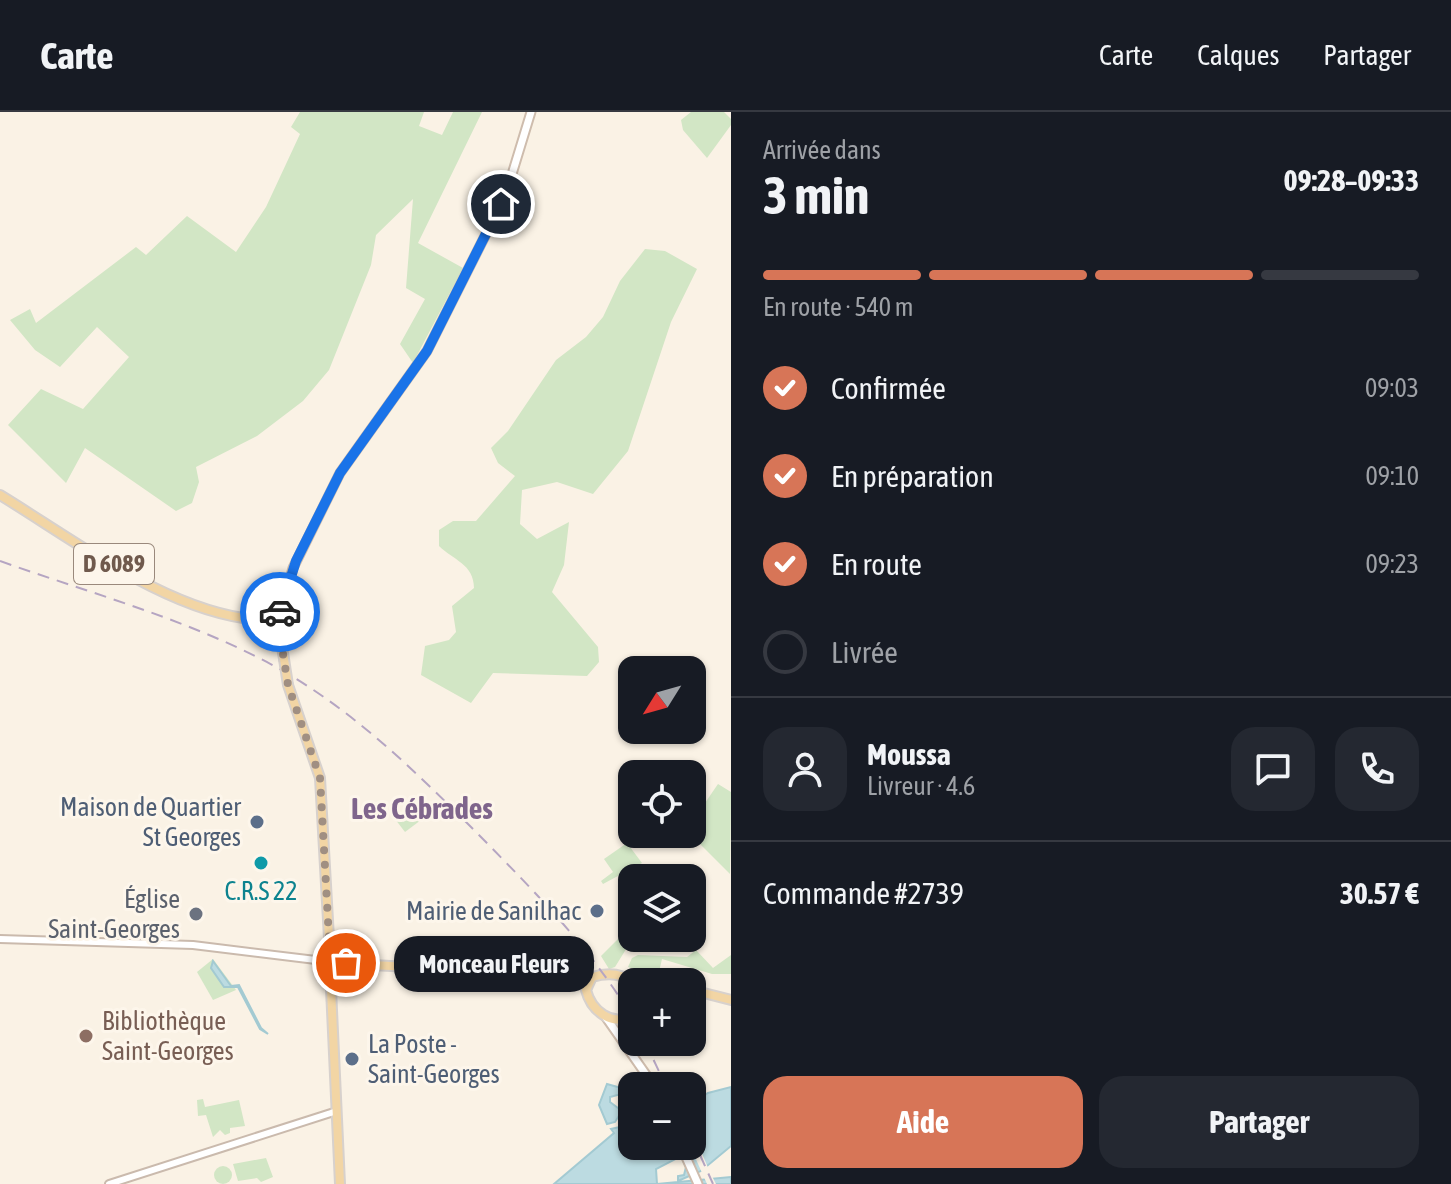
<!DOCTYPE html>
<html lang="fr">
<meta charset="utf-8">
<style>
body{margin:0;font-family:"Asap Condensed",sans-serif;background:#242831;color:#f1f3f6;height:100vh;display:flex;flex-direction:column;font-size:30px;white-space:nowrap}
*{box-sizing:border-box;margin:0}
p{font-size:26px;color:#9ea1a6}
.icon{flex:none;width:44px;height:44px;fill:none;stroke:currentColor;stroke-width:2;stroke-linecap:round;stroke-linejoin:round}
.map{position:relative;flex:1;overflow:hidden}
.panel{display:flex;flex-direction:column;background:#171b24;width:720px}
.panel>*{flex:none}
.needle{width:52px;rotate:233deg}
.tools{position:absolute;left:618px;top:544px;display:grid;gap:16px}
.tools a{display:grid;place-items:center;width:88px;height:88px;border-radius:16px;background:#171b24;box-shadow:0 2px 6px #0004;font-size:40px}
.pin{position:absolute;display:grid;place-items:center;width:68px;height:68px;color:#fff;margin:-34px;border:4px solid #fff;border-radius:50%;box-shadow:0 2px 8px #0007}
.courier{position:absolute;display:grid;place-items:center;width:80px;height:80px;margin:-40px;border:6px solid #1a73e8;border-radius:50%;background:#fff;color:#222;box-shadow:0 2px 10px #0007}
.bubble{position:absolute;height:56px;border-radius:24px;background:#171b24;box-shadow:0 2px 6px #0004;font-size:26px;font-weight:700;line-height:56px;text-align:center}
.overview em{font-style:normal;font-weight:700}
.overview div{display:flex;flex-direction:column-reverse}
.overview{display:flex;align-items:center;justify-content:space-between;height:136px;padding:0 32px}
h1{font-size:52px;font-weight:700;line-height:60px}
.bar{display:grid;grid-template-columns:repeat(4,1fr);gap:12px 8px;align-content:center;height:96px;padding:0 32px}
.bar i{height:10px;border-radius:6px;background:#363941}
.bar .current{background:#d77557}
.bar p{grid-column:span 4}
.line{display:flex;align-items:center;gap:20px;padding:0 32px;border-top:2px solid #363941}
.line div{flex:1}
.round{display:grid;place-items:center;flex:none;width:84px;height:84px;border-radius:24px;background:#242831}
ol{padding:0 32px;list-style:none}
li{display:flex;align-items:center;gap:24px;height:88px}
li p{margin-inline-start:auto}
li .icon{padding:8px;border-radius:50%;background:#d77557;color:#fff;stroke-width:4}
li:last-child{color:#9ea1a6}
li i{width:44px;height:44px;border:4px solid #363941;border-radius:50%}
.action{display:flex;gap:16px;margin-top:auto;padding:16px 32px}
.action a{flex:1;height:92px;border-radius:24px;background:#d77557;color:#fff;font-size:32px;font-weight:700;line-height:92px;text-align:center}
.action a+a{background:#242831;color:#f1f3f6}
header{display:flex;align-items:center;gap:48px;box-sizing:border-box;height:112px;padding:0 40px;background:#171b24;border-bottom:2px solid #363941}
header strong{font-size:38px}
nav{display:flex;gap:44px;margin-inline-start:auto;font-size:28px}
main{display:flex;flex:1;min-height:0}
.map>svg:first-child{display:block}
.green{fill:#d2e6c5}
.water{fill:#bcdbe1;stroke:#a3cad2;stroke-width:2}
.pier{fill:#faf2e5}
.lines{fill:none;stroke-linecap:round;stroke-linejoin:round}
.tertiary-casing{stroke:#cabaad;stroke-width:10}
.secondary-casing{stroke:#cebcad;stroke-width:11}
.primary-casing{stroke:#d7d1cd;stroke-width:12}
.tertiary{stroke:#fff;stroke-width:6}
.secondary{stroke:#fff;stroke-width:7}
.primary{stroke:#f2d5a4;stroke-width:8}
.rail{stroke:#b5a5c2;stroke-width:2;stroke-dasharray:12 8;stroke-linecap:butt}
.primary-bridge-casing{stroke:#d7d1cd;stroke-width:12;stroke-linecap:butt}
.primary-bridge{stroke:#f2d5a4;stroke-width:8}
.done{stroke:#a08f82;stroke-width:8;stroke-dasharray:0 14.4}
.route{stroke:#1a73e8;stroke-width:10}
.service-dot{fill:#5c6f8a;stroke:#fdf6eb;stroke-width:3}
.culture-dot{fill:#0f9aa8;stroke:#fdf6eb;stroke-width:3}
.worship-dot{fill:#6b7280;stroke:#fdf6eb;stroke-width:3}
.education-dot{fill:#8d6e63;stroke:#fdf6eb;stroke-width:3}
.labels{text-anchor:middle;stroke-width:6;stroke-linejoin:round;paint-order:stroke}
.shield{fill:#fdf6eb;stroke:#9a897c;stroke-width:2}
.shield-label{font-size:24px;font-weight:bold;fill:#705a4d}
.service-label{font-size:26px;fill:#4e5e75;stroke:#fdf6eb;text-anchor:end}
.culture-label{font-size:26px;fill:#0d838f;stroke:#fdf6eb}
.worship-label{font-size:26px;fill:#5b616d;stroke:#fdf6eb;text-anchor:end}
.education-label{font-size:26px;fill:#785e54;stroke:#fdf6eb;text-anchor:start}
.quarter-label{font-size:30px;font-weight:bold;fill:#7f658c;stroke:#fdf6eb}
</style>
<header>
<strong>Carte</strong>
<nav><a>Carte</a><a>Calques</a><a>Partager</a></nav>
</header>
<main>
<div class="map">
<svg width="731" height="1072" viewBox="0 0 731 1072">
<rect width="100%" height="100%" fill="#faf2e5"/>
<!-- green -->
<g class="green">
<polygon points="300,0 424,0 419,14 442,23 453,0 482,0 418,131 463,156 413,251 400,232 425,187 406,176 413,87 376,123 371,153 329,258 303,289 257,324 196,355 199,370 192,391 176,399 85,336 66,371 8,313 41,277 83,297 129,245 97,215 60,255 35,238 10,208 30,197 36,211 136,135 146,143 187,104 236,140 266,95 300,22 291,15"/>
<polygon points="691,0 724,0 731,7 731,13 707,46 683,18 681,8"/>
<path d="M 645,137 L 665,139 L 697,157 L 671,210 L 628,339 L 593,382 L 557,370 L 522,378 L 520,412 L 537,427 L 569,410 L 564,453 L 552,480 L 598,535 L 599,550 L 587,564 L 493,561 L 471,591 L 421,563 L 425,534 L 449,528 L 456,520 L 452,494 L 474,476 C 474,452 453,448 439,434 L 439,418 L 453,409 L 476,409 L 515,364 L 498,351 L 491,336 L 508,319 L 556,248 L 586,225 L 603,205 L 620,169 Z"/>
<polygon points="718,672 731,680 730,762 690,722 692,710"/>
<polygon points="419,689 429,702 405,720 395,707"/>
<polygon points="627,731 642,751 603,772 601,769 613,760 604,747"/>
<polygon points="632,813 632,826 685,826 685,829 678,836 628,834 615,855 609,857 601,844"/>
<polygon points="696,838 713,856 731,843 731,862 712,862 662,847 658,864 628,855 632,846 638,843 687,845"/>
<polygon points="213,847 236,878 213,888 197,860"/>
<polygon points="203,987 205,995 239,988 245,1014 230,1016 230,1021 225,1023 220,1018 213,1025 206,1003 198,1004 197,988"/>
<polygon points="266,1046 273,1065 261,1070 257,1066 238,1069 233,1052"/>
<circle cx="223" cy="1063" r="9"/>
</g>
<!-- water -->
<g class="water">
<polygon points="213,849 231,874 239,873 261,916 268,922 260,917 238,875 224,875 211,856"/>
<polygon points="607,972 632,979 632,991 621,982 610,985 610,990 622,999 615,1010 607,1012 599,993"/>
<polygon points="731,975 731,1034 701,1059 678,1069 678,1064 684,1063 686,1055 681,1044 656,1057 657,1072 731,1065 731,1072 554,1072 614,1021 611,1017 624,1014 632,1022 632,1034 692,1034 692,991 708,981"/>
</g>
<!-- pier -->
<polygon class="pier" points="692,1018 709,1058 704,1062 711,1062 716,1072 707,1072 690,1034"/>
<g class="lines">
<!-- tertiary casing -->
<g class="tertiary-casing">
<g id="tertiary">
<polyline points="0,827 193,833 324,849"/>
<polyline points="109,1072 337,999"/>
</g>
</g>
<!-- secondary casing -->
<g class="secondary-casing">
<g id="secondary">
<polyline points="278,511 293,456 340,361 427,239 489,116 509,72 531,0"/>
<polyline points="605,904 654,974"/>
<polyline points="681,1034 698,1072"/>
</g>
</g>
<!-- primary casing -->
<g class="primary-casing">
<g id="primary">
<path d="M 0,383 C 74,428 175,505 263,508"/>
<circle cx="268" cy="519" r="12"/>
<polyline points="280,523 284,547"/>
<polyline points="288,573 320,666 330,844"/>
<circle cx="330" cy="850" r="6"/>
<polyline points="336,851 592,865"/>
<polyline points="330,855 340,1072"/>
<polyline points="692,878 731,888"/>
<path d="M 632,903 C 612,916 591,898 586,878 L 592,865 C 606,861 621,861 632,870"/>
</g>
</g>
<!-- tertiary -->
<use href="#tertiary" class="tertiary"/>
<!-- secondary -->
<use href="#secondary" class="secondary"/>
<!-- primary -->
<use href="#primary" class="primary"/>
<!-- rail -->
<g class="rail">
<path d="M 0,449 C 87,480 179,505 261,547 C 345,590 411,655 477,721 C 534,779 590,835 632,905"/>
<polyline points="645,930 666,974"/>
<polyline points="692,1025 713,1072"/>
</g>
<!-- primary-bridge casing -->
<g class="primary-bridge-casing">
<polyline id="primary-bridge" points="284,547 288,573"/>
</g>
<!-- primary-bridge -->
<use href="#primary-bridge" class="primary-bridge"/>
</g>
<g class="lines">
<!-- done -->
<polyline class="done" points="280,500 278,511 288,573 320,666 330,844 336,851 346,851"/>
<!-- route -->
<polyline class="route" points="280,500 296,449 340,361 427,239 501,92"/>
</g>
<!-- markers -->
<g class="service-dot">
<circle cx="257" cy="710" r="8"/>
<circle cx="597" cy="799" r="8"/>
<circle cx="352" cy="947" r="8"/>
</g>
<circle class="culture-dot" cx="261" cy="751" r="8"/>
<circle class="worship-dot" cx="196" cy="802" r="8"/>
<circle class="education-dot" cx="86" cy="924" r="8"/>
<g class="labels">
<!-- shield labels -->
<rect class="shield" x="74" y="432" width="80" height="40" rx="6"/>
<g class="shield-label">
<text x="114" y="460">D 6089</text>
</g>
<!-- service labels -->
<g class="service-label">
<text x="241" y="704">Maison de Quartier<tspan x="241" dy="30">St Georges</tspan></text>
<text x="581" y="808">Mairie de Sanilhac</text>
<text x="368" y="941" text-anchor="start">La Poste -<tspan x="368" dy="30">Saint-Georges</tspan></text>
</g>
<!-- culture labels -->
<g class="culture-label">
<text x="261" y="788">C.R.S 22</text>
</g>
<!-- worship labels -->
<g class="worship-label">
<text x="180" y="796">Église<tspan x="180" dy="30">Saint-Georges</tspan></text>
</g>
<!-- education labels -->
<g class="education-label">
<text x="102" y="918">Bibliothèque<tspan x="102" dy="30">Saint-Georges</tspan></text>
</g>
<!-- quarter labels -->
<g class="quarter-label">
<text x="422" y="707">Les Cébrades</text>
</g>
</g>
</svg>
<div class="tools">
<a><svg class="needle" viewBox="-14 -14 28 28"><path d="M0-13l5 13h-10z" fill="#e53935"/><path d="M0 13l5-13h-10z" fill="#9ea1a6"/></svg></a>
<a><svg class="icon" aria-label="locate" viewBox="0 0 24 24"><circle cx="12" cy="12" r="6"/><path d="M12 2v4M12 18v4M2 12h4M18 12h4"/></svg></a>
<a><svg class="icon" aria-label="layers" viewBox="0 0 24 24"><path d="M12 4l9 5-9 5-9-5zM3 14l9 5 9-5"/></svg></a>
<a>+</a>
<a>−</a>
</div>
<div class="pin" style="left:346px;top:851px;background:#ea580c"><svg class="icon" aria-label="bag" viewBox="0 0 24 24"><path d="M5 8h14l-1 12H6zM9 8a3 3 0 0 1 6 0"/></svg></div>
<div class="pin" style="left:501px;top:92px;background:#1f2937"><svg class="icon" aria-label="home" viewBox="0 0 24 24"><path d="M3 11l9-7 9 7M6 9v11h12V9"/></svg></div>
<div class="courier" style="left:280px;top:500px"><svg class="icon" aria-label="car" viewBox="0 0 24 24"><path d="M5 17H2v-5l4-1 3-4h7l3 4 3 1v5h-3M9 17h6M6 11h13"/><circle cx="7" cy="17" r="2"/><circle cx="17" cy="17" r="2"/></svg></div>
<div class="bubble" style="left:394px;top:824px;width:200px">Monceau Fleurs</div>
</div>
<section class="panel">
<div class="overview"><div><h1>3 min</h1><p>Arrivée dans</p></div><em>09:28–09:33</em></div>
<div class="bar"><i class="current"></i><i class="current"></i><i class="current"></i><i></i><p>En route · 540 m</p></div>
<ol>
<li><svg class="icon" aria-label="check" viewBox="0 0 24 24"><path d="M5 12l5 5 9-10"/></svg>Confirmée<p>09:03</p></li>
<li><svg class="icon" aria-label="check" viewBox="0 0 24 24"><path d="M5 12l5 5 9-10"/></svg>En préparation<p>09:10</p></li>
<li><svg class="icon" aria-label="check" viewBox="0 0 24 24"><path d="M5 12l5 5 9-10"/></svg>En route<p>09:23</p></li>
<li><i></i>Livrée</li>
</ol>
<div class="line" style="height:144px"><a class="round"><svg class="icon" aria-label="person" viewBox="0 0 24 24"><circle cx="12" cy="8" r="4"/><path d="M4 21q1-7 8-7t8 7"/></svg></a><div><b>Moussa</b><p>Livreur · 4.6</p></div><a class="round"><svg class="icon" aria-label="chat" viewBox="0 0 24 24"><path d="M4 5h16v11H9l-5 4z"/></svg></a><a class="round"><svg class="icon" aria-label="phone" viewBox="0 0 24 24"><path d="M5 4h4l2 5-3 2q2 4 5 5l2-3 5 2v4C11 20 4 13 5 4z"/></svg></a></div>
<div class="line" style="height:104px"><div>Commande #2739</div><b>30.57 €</b></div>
<div class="action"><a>Aide</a><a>Partager</a></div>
</section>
</main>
